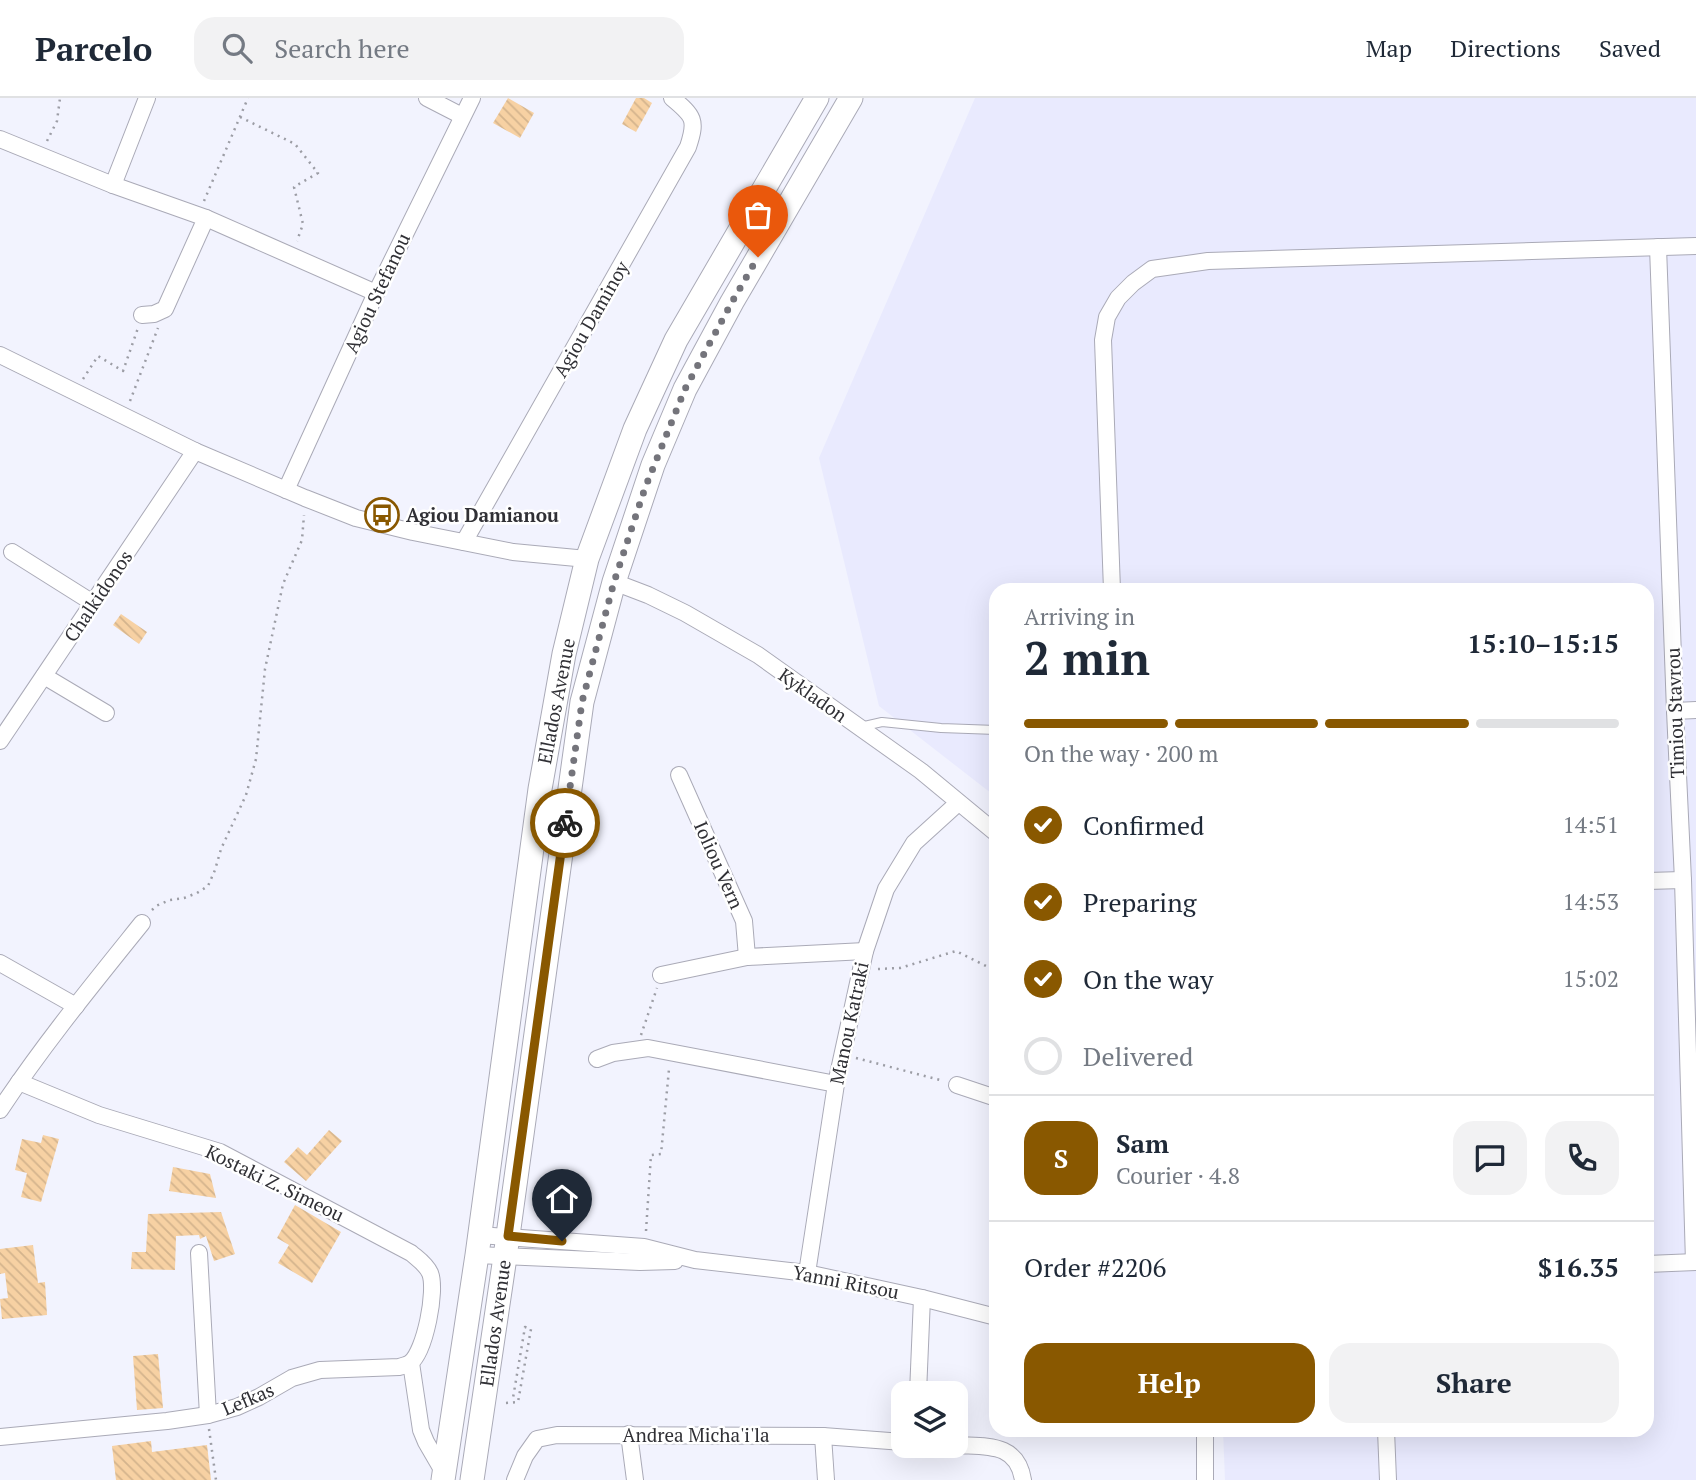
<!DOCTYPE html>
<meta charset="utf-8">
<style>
body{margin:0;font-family:"PT Serif",serif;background:#f2f2f3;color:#1f2937;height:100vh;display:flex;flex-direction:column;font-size:26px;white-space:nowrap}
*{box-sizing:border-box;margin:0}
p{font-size:23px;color:#747a83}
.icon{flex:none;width:38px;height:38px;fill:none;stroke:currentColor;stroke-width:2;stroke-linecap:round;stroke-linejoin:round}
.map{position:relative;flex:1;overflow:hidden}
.sheet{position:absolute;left:989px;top:485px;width:665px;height:854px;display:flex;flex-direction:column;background:#fff;border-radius:21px;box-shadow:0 7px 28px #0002}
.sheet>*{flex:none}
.tools{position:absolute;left:891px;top:1283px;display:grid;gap:14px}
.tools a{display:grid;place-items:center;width:77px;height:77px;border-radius:14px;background:#fff;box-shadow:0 7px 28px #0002;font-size:35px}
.pin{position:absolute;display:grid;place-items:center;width:60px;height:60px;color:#fff;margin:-72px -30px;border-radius:50% 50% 50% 0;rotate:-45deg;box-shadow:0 0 7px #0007}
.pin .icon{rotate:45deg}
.courier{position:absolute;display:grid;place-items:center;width:70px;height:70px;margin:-35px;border:5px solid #895800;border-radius:50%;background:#fff;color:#222;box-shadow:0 2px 9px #0007}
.summary em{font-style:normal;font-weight:600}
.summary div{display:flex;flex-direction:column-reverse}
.summary{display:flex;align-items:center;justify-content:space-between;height:119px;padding:0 35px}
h1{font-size:46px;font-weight:600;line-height:52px}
.bar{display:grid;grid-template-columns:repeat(4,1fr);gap:10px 7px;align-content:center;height:84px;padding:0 35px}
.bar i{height:9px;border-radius:5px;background:#e0e1e3}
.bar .on{background:#895800}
.bar p{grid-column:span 4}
.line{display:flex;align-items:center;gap:18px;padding:0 35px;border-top:2px solid #e0e1e3}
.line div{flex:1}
.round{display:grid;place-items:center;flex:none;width:74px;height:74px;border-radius:21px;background:#f2f2f3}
ol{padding:0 35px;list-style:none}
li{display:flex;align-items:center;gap:21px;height:77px}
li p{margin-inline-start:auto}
li .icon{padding:7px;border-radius:50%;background:#895800;color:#fff;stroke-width:4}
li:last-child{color:#747a83}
li i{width:38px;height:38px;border:4px solid #e0e1e3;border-radius:50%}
.button{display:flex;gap:14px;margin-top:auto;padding:14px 35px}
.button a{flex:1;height:80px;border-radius:21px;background:#895800;color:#fff;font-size:28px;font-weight:600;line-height:80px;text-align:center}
.button a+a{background:#f2f2f3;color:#1f2937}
header{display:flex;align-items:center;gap:42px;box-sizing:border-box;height:98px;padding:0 35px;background:#fff;border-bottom:2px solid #e0e1e3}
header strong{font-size:33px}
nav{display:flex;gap:38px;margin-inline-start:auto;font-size:24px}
.search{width:490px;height:63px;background:#f2f2f3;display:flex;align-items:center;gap:18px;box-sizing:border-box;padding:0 24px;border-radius:21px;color:#747a83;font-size:26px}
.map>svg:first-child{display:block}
.built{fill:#e9eafe}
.building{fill:url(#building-back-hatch)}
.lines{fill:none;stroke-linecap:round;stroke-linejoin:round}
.service-casing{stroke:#aaaab7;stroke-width:10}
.minor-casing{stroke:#aaaab7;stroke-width:18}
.secondary-casing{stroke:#aaaab7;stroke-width:25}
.path{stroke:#9c9da5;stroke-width:2.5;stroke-dasharray:2 5;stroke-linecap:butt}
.service{stroke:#fff;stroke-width:8}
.minor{stroke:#fff;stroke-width:16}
.secondary{stroke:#fff;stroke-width:23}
.done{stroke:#74747b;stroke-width:7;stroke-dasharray:0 12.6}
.route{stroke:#895800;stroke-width:9}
.labels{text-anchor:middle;stroke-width:5;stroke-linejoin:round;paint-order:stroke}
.street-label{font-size:19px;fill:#303035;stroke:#fff}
.poi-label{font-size:19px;font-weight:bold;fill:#303035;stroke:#fff;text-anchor:start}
</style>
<header>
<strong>Parcelo</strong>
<div class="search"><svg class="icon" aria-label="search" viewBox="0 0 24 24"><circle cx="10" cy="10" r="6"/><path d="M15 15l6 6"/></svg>Search here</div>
<nav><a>Map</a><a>Directions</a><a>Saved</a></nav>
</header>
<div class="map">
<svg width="1696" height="1382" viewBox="0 0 1696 1382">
<defs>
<pattern id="building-back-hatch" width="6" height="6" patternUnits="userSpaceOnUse" patternTransform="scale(1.75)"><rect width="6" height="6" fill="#f7d1a3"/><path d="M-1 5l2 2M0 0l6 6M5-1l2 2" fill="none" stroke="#d4b48d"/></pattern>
</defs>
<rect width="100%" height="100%" fill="#f2f3fe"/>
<!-- built -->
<polygon class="built" points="975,0 1696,0 1696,1382 1225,1382 1223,1332 1647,1332 1647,492 996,492 996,699 879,608 819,360"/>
<!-- building -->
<g class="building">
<polygon points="508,0 534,15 520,40 493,25"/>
<polygon points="636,0 644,0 652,5 636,34 622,26"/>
<polygon points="121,516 147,534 139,546 113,527"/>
<polygon points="329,1032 342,1043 306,1083 284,1064 298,1049 307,1057"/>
<polygon points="43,1037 59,1041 41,1104 21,1099 27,1075 15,1072 22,1041 41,1045"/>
<polygon points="173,1069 210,1076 216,1100 169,1093"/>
<polygon points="295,1107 341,1134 312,1185 278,1165 289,1147 277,1140"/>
<polygon points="221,1114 235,1156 214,1163 206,1138 200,1141 199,1137 176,1138 175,1172 131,1171 132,1154 146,1154 148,1116"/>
<polygon points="33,1147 38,1185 45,1184 47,1217 2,1221 0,1201 8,1200 5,1175 0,1176 0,1151"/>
<polygon points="158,1256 163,1310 137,1312 133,1258"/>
<polygon points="151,1343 152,1354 207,1347 211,1382 116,1382 112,1348"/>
</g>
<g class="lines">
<!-- service casing -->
<g class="service-casing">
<polyline id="service" points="860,629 882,624 941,630 996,632"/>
</g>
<!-- minor casing -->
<g class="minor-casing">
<g id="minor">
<polyline points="427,0 462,18"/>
<polyline points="0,41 113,87 206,120 376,195"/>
<polyline points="113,87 147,0"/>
<polyline points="1658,149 1675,613 1683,782 1694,1164"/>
<polyline points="142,217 154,216 165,211 206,120"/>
<polyline points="0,257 195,353 305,400 356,420 413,434 513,454 587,461"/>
<polyline points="286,392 376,195 472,0"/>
<path d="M 464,444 L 688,49 C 697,22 694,18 672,0"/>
<polyline points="12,454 93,505"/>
<polyline points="614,484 648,497 685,515 758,557 921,673 996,735"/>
<polyline points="1112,492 1103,242 1107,219 1118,200 1133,185 1152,171 1208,163 1696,148"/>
<polyline points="44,578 106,615"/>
<polyline points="1675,613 1696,612"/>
<polyline points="0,643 195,353"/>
<polyline points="679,677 744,823 747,859"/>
<polyline points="1647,783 1683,782"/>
<polyline points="0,865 76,908"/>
<polyline points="661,877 747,859 865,853"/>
<polyline points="597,961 613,955 648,950 836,986"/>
<polyline points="957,987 996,1000"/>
<path d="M 0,1012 C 43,947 93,886 142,825"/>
<polyline points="479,1137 644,1149 695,1162 807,1175 922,1200 996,1219"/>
<polyline points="199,1155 208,1317"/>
<polyline points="477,1157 640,1164 675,1163"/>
<polyline points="1647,1166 1696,1164"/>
<polyline points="807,1175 836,986 865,853 886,791 914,745 958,705"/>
<polyline points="411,1265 421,1332 426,1344 444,1375"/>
<polyline points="918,1295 922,1200"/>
<polyline points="1205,1332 1205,1382"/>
<polyline points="1386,1332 1388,1382"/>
<polyline points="629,1336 635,1382"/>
<polyline points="823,1338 826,1382"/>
<path d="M 0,1339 L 167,1323 L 208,1317 L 237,1309 L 259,1299 L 292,1280 L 320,1272 L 399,1269 C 403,1268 407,1267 410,1265 C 425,1254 437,1192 430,1175 C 426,1166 418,1161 411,1155 L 220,1054 L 99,1017 L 19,984"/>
<path d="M 956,1347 C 986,1349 1017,1344 1023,1382"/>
<polyline points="515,1382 525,1358 537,1341 557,1337 823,1338 903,1344"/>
</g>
</g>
<!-- secondary casing -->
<g class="secondary-casing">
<g id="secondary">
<polyline points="443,1382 477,1157 540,691 564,556 587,461 635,331 676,242 817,0"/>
<polyline points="472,1382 505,1159 582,604 614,484 653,367 685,291 732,204 851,0"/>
</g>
</g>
<!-- path -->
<g class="path">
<polyline points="240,19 295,46 318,75 294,89 303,126 297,143"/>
<polyline points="47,43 57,23 60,0"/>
<polyline points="204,103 248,0"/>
<polyline points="83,281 98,258 123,273 138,230"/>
<polyline points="130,303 158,230"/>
<polyline points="152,812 156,808 170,802 184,800 197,795 208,788 215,772 221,751 246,697 256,661 265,571 283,486 302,442 304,417"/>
<polyline points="878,871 900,870 956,853 996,873"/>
<polyline points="641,937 657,890"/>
<polyline points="856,960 944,983"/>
<polyline points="646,1133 651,1057 661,1056 669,971"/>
<polyline points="506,1305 518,1304 531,1231 525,1229 513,1300"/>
<polyline points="209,1331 216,1382"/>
</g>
<!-- service -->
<use href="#service" class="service"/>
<!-- minor -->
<use href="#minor" class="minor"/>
<!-- secondary -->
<use href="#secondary" class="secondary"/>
</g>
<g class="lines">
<!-- done -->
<polyline class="done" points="565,725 582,604 614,484 645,390 685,291 732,204 758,159"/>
<!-- route -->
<polyline class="route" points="562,1143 508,1138 565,725"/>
</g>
<!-- icons -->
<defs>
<g id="bus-ring" transform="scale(1.75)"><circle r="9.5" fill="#fff" stroke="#895800" stroke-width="1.5"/><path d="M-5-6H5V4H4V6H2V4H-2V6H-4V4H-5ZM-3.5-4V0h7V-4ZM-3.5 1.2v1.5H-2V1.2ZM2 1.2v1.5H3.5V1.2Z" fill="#895800"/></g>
</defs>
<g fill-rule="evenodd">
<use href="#bus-ring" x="382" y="417"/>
</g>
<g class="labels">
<!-- street labels -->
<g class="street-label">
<text transform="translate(377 195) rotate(-65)" y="7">Agiou Stefanou</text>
<text transform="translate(591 221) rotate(-60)" y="7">Agiou Daminoy</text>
<text transform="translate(98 498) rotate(-56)" y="7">Chalkidonos</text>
<text transform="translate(813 597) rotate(35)" y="7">Kykladon</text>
<text transform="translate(556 603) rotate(-79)" y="7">Ellados Avenue</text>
<text transform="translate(1675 615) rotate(-92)" y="7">Timiou Stavrou</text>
<text transform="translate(719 767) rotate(66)" y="7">Ioliou Vern</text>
<text transform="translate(849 925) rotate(-78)" y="7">Manou Katraki</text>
<text transform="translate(275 1085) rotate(26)" y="7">Kostaki Z. Simeou</text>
<text transform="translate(846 1184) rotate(11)" y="7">Yanni Ritsou</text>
<text transform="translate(495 1225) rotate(-82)" y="7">Ellados Avenue</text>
<text transform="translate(248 1301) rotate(-23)" y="7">Lefkas</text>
<text x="696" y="1344">Andrea Micha'i'la</text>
</g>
<!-- poi labels -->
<g class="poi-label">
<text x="406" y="424">Agiou Damianou</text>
</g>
</g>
</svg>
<div class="tools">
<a><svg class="icon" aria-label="layers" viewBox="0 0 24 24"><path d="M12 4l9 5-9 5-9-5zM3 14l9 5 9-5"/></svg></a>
</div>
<div class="pin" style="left:758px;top:159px;background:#ea580c"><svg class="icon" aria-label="bag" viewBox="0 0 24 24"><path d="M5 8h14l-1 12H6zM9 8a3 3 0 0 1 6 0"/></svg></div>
<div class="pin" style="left:562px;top:1143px;background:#1f2937"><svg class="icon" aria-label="home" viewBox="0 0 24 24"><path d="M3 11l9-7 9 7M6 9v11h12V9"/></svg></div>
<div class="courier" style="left:565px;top:725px"><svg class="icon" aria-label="bike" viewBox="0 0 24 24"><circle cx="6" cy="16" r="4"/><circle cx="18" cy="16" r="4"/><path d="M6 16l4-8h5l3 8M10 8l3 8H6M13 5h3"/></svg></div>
<section class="sheet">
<div class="summary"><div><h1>2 min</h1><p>Arriving in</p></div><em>15:10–15:15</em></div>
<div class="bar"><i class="on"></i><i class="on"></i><i class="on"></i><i></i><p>On the way · 200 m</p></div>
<ol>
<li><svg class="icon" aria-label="check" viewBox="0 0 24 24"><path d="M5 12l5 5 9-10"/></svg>Confirmed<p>14:51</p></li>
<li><svg class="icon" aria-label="check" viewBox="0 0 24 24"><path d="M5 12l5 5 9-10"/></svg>Preparing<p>14:53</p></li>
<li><svg class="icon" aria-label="check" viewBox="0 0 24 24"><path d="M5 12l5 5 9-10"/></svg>On the way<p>15:02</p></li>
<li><i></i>Delivered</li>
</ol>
<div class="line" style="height:126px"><b class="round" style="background:#895800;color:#fff">S</b><div><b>Sam</b><p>Courier · 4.8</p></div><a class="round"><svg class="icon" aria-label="chat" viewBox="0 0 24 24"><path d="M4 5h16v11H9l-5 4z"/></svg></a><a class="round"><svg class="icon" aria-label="phone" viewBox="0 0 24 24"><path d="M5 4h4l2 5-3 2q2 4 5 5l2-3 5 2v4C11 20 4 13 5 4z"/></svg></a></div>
<div class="line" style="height:91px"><div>Order #2206</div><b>$16.35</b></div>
<div class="button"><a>Help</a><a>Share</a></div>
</section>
</div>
